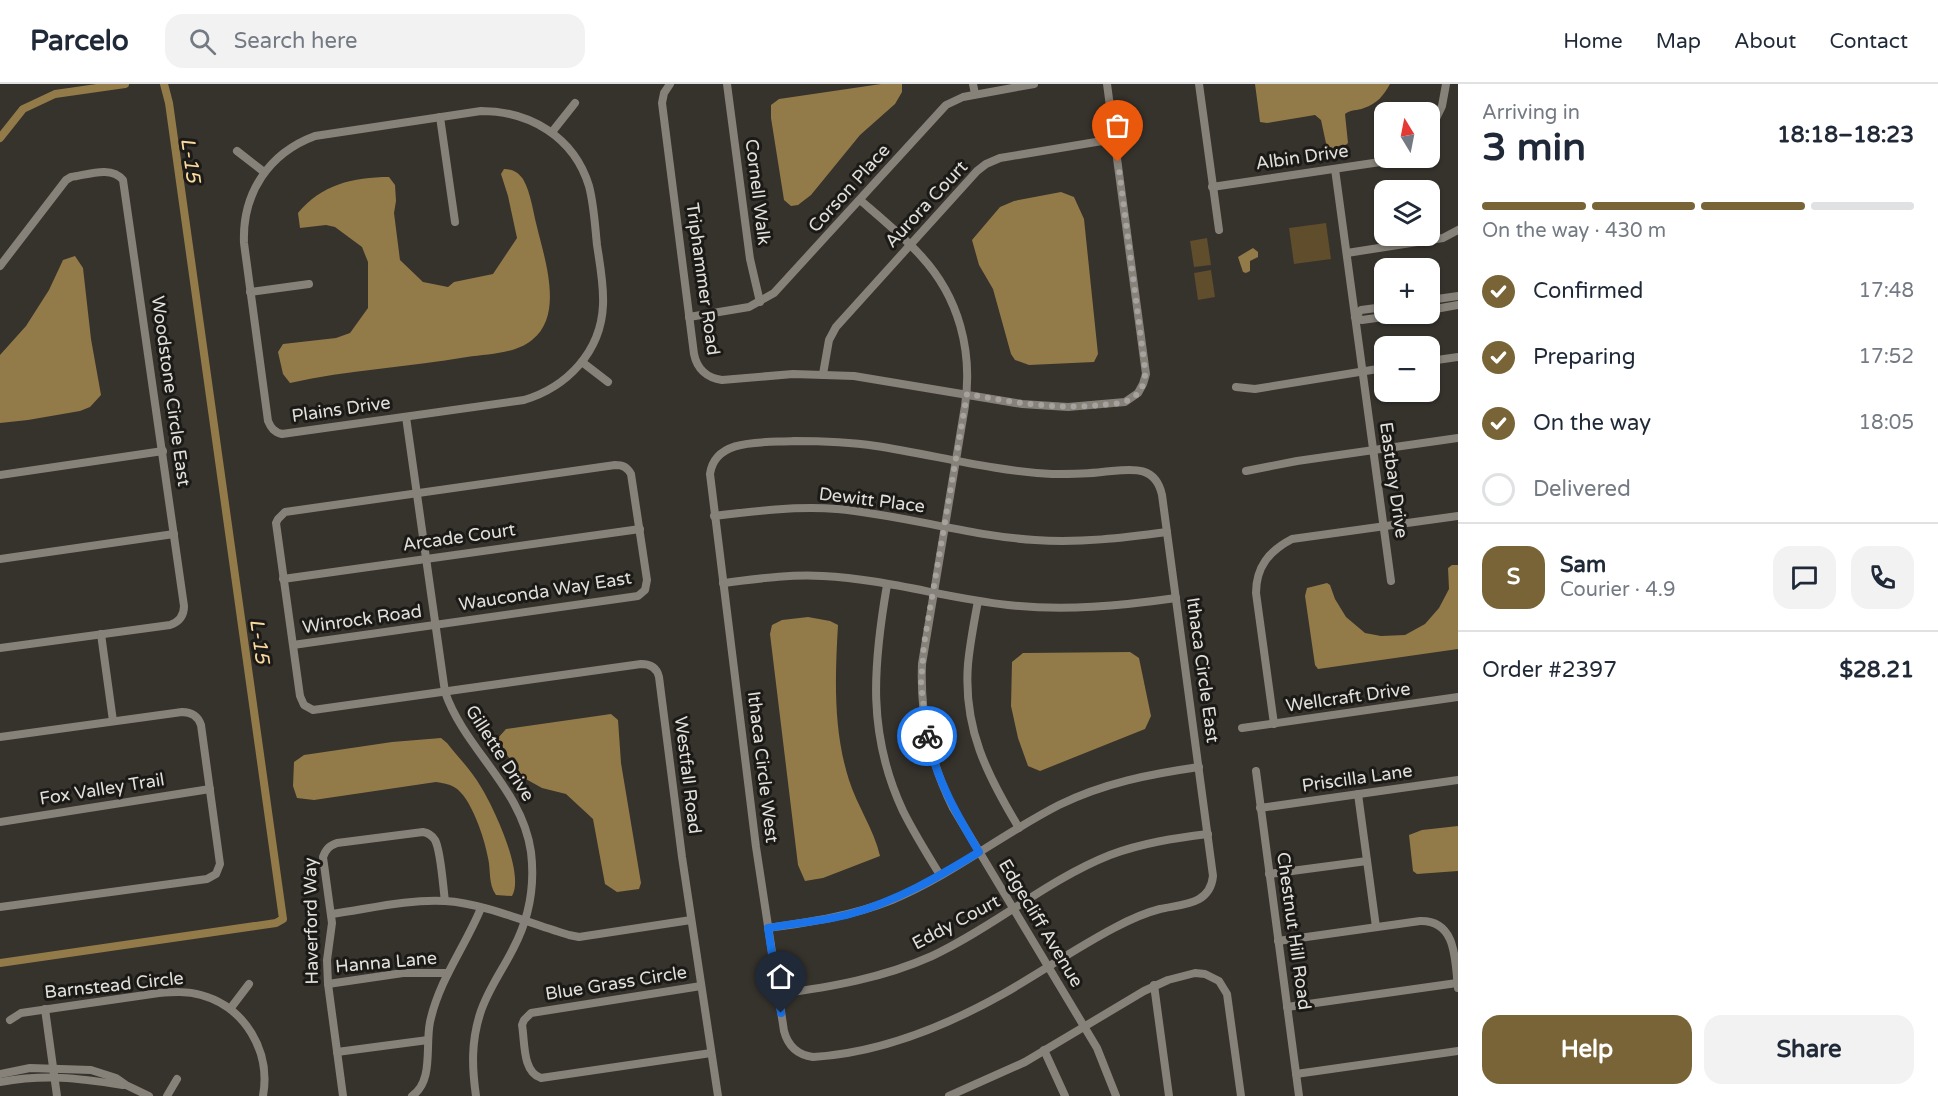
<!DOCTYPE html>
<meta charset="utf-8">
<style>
body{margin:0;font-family:"Varela Round",sans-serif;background:#f2f2f3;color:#1f2937;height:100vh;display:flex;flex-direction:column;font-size:22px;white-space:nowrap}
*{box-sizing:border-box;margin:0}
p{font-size:20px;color:#747a83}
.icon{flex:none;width:33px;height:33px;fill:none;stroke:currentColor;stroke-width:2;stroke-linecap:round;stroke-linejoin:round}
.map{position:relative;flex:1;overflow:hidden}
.sheet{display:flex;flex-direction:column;background:#fff;width:480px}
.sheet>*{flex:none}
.needle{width:39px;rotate:350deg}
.controls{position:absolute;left:1374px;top:18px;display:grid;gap:12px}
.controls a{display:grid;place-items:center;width:66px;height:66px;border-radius:12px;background:#fff;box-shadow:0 2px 4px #0004;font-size:30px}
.pin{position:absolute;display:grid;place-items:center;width:51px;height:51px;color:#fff;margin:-62px -26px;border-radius:50% 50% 50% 0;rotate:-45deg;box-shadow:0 0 6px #0007}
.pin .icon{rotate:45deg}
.courier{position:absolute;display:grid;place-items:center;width:60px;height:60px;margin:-30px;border:4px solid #1a73e8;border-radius:50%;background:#fff;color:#222;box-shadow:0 2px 8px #0007}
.head em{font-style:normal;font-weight:800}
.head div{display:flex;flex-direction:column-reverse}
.head{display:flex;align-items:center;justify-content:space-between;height:102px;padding:0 24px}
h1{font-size:39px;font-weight:800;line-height:45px}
.bar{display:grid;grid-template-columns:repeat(4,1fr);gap:9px 6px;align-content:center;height:72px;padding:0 24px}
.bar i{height:8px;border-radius:4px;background:#e0e1e3}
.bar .on{background:#786436}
.bar p{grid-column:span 4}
.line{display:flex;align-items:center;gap:15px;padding:0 24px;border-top:2px solid #e0e1e3}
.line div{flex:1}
.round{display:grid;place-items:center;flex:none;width:63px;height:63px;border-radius:18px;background:#f2f2f3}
ol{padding:0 24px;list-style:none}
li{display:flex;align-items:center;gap:18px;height:66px}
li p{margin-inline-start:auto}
li .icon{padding:6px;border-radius:50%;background:#786436;color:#fff;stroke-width:4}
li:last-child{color:#747a83}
li i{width:33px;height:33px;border:3px solid #e0e1e3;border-radius:50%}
.action{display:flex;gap:12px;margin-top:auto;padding:12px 24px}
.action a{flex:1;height:69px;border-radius:18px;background:#786436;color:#fff;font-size:24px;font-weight:800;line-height:69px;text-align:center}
.action a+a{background:#f2f2f3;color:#1f2937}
header{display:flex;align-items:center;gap:36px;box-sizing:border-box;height:84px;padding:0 30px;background:#fff;border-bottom:2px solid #e0e1e3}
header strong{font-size:28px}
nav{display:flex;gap:33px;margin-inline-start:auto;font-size:21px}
.search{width:420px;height:54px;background:#f2f2f3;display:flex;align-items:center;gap:15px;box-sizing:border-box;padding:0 21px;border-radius:18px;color:#747a83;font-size:22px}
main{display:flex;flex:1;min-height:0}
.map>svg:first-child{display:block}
.green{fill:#5f4d2c}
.water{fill:#937a49}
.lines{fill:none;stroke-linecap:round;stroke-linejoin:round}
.canal{stroke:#937a49;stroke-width:8}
.street{stroke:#86827a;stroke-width:8}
.done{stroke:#a6a39e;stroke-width:6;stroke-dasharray:0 10.8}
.route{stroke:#1a73e8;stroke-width:8}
.labels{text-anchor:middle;stroke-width:6;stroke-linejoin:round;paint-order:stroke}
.street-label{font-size:18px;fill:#e2e0dc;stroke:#1c1a17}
.water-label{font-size:20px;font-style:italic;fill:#f9d99f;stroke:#1c1a17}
</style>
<header>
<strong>Parcelo</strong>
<div class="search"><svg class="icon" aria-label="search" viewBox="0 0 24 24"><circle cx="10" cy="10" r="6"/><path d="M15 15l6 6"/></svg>Search here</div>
<nav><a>Home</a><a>Map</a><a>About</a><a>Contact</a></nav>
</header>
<main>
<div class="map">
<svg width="1458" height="1012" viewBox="0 0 1458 1012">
<rect width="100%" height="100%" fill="#36322c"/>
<!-- green -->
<g class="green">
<polygon points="1326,139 1331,175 1294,180 1289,144"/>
<polygon points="1207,154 1211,181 1194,183 1190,157"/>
<polygon points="1211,186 1215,213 1198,216 1194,189"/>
</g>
<!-- water -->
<g class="water">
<polygon points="881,0 902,0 902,8 895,20 860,51 811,111 798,121 791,122 784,116 771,34 771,21 779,15"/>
<path d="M 1255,0 L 1390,0 C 1384,11 1377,20 1364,24 C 1357,27 1351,25 1345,30 L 1348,59 C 1344,63 1333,66 1327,64 L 1321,36 L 1315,31 L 1267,39 L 1260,38 Z"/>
<path d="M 504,85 C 512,85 518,88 523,95 C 531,109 533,128 537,143 C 545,176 564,231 532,256 C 515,270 488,270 467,273 C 408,283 348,286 290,299 L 283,290 L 278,268 L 283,260 L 336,254 L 350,249 L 368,224 L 368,178 L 362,163 L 335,143 L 326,141 L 300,144 L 298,129 C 321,101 353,93 389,93 L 395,101 L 396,117 L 394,129 L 400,176 L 423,198 L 448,203 L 454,198 L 493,190 L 517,154 L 508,112 L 501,90 Z"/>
<polygon points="1061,108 1074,113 1084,135 1098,270 1094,278 1029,281 1015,276 1011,270 993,205 979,181 972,156 1000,123 1014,117"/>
<polygon points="1253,164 1258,168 1258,173 1250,177 1250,187 1246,189 1243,188 1238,173"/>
<polygon points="75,172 83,184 91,255 101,311 90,323 80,327 28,336 0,339 0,271 26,242 49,206 63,176"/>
<polygon points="1452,481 1458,481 1458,565 1318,585 1315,581 1305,512 1307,504 1327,499 1330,501 1335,515 1346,533 1365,549 1381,552 1405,551 1425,540 1439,524 1449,505 1448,484"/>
<path d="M 808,533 L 830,537 L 838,541 C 835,593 833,646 849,696 C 857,722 874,745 880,772 L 823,794 L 805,797 L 798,781 L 770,550 L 772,541 L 782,536 Z"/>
<polygon points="1130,568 1139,574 1151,632 1145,645 1040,687 1028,682 1018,654 1011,622 1012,578 1023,569"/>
<polygon points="611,630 618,636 621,679 641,799 639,805 617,808 605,800 593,735 566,710 542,704 524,694 502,664 498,654 506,645"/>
<path d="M 441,654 L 447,659 C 458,673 472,687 481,703 C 494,724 525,790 512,812 L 496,811 C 488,800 491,786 488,774 C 485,756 471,712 454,703 C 449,700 442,699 436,698 L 314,716 L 297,714 L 293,702 L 294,678 L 304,671 L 392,658 Z"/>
<polygon points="1458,742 1458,787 1417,790 1413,787 1409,751 1422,746"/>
</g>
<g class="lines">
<!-- canal -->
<g class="canal">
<polyline points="0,54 23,25 55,10 125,0"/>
<polyline points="0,879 276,839 283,835 169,19 164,0"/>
</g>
<!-- street -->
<g class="street">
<path d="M 670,0 L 664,9 L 662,19 L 694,270 C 697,285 707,294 722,296 L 793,290 L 854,292 L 1022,320 L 1068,323 L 1125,318 L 1138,309 L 1143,300 L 1146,290 L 1107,0"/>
<polyline points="727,0 750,175 760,218"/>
<polyline points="973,0 975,10"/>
<polyline points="1199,0 1219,146"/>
<path d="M 481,27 C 530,27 574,53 589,102 C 594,121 595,142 597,161 C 600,181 604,201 603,221 C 601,268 567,303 524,316 L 282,350 C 274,348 271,344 268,337 L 244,159 C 242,109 269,69 315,52 Z"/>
<polyline points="440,33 455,138"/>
<polyline points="1430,47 1442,22 1446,0"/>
<polyline points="552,48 575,19"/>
<polyline points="237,67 264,88"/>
<polyline points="1335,85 1391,497"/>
<polyline points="1212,103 1387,77 1395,74"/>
<path d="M 860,116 C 881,134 903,152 921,172 C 959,213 973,267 965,322 L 922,580 C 920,632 930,677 953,724 L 1097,964 L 1116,1012"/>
<polyline points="1347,169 1443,154 1458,146"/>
<path d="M 0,182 L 66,96 L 71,93 C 87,91 111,81 123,96 L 184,522 C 184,532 179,538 170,541 L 0,564"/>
<polyline points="250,208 309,200"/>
<polyline points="1430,216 1458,212"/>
<polyline points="1384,223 1361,226 1355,233 1362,236 1405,230"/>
<polyline points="1430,226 1458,221"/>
<polyline points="689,233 749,223 774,209 946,21 963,13 1034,0"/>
<polyline points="1430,277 1458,273"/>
<polyline points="582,278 608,298"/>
<polyline points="823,290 829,256 836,243 977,87 986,80 1000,74 1114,55"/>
<polyline points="1236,303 1255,305 1384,284"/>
<path d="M 406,333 L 445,608 C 465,666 522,704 531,768 C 535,801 529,835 513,865 C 502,887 487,907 480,930 C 471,958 472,984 476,1012"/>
<path d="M 794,357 C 821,357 849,358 876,362 C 934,371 993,387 1052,390 C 1069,390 1086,390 1102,388 C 1127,386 1155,378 1162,411 L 1213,792 C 1210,821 1183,820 1160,825 C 1144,829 1129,836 1114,844 C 1076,864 1040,889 1003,910 C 946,942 879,969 813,973 C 798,971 788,962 784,947 L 756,763 L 710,390 C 715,353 765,359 794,357 Z"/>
<polyline points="1246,387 1297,377 1458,354"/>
<polyline points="0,391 163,367"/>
<path d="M 714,432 C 755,427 796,422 837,425 C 904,431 969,452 1035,456 C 1080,459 1123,454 1167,448"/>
<polyline points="0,475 174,450"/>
<polyline points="283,495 640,445"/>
<path d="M 723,499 C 756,495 789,490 823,492 C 885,495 946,514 1008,521 C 1065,527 1120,522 1176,514"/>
<path d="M 887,501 C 873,582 867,650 903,727 C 914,749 927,770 940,791"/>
<path d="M 978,517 C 974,538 970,559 968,580 C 963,644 987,691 1019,744"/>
<polyline points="101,550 113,637"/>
<path d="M 293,561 L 638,512 L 645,506 L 647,496 L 631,390 C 627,383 623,381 615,381 L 285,428 L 278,435 L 276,439 L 300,612 L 304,621 L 313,626 L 641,580 C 651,580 657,584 659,593 L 682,773 L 718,1012"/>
<path d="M 1274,640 L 1256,509 C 1256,483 1269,467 1292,455 L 1458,432"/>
<polyline points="1242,644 1458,613"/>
<path d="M 0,653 L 182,628 C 192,628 198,632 201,641 L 220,780 L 216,790 L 207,795 L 0,823"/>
<polyline points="1256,687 1299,1012"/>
<polyline points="1358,710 1376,843"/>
<polyline points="1260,724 1458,696"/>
<polyline points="0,738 210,705"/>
<polyline points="1269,790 1367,777"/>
<path d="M 331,830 C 368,825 407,815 445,817 C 483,819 531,840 569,851 L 579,853 L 691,836"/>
<path d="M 768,844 C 811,838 852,832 892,816 C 952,791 1002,750 1059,721 C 1104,699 1150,690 1199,683"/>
<path d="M 1278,857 L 1420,837 C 1457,836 1455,877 1458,904"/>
<polyline points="328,900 403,889 447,889"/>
<polyline points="1154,901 1169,1012"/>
<path d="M 701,902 L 531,929 L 524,936 L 522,941 C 525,957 522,988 541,994 L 711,969"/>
<path d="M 778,910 C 831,903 883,894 932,872 C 994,843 1047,796 1110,771 C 1142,759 1175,754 1208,750"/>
<polyline points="1287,923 1457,899"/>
<polyline points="45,925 57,1012"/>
<polyline points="230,925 249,900"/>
<path d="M 10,936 L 21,929 L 159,909 C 173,908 187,907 201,911 C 245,923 271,967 263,1012"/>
<polyline points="1044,966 1065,1012"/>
<polyline points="337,968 428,956"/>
<polyline points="0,990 30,984 91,986 116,994 126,1001 149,1012"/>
<polyline points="1296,990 1458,967"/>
<path d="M 0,998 C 46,990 77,994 123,1001"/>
<polyline points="167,1012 177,995"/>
<path d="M 343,1012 L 328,900 L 327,876 L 332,839 L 323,773 C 326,765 329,762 337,759 L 423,748 C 428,749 432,751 435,756 C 441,767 443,803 445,817"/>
<path d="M 412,1012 C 434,997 425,962 430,938 C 439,896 465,863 481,824"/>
<polyline points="949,1012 1025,978 1144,907 1168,896 1195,889 1205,890 1219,897 1227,910 1241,1012"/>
</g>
</g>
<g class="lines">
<!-- done -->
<path class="done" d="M 927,652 L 921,600 L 924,560 L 967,310 C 1012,318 1056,326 1101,321 C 1110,320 1121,320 1129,316 C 1141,310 1146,298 1145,285 L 1118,78"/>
<!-- route -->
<path class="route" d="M 781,929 L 768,844 C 796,839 824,837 850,830 C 897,817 938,793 979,768 C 957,731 936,695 927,652"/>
</g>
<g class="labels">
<!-- street labels -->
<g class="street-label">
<text transform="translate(1302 73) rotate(-8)" y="6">Albin Drive</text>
<text transform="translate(849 104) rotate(-48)" y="6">Corson Place</text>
<text transform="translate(758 108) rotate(83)" y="6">Cornell Walk</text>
<text transform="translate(926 120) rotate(-47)" y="6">Aurora Court</text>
<text transform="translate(703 195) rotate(82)" y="6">Triphammer Road</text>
<text transform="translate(171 307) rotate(82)" y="6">Woodstone Circle East</text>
<text transform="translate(341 325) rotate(-8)" y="6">Plains Drive</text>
<text transform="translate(1394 396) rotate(82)" y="6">Eastbay Drive</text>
<text transform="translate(872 416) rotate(7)" y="6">Dewitt Place</text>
<text transform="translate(459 453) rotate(-8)" y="6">Arcade Court</text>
<text transform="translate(545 507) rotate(-9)" y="6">Wauconda Way East</text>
<text transform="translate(362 535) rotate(-8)" y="6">Winrock Road</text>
<text transform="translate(1203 586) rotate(82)" y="6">Ithaca Circle East</text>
<text transform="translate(1348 613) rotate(-8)" y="6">Wellcraft Drive</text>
<text transform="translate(500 669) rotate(57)" y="6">Gillette Drive</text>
<text transform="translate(763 683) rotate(83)" y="6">Ithaca Circle West</text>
<text transform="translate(688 691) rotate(83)" y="6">Westfall Road</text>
<text transform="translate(1357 694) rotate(-8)" y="6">Priscilla Lane</text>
<text transform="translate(102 705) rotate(-9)" y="6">Fox Valley Trail</text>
<text transform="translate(311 837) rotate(-91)" y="6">Haverford Way</text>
<text transform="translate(956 838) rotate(-28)" y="6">Eddy Court</text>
<text transform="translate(1041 839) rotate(59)" y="6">Edgecliff Avenue</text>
<text transform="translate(1294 847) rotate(82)" y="6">Chestnut Hill Road</text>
<text transform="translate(386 878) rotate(-5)" y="6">Hanna Lane</text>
<text transform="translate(616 899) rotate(-9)" y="6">Blue Grass Circle</text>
<text transform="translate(114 901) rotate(-6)" y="6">Barnstead Circle</text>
</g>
<!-- water labels -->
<g class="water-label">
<text transform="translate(191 76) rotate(82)" y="7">L-15</text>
<text transform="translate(260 557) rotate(82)" y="7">L-15</text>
</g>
</g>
</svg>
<div class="controls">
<a><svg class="needle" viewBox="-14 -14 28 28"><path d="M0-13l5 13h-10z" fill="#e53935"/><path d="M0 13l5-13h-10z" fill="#747a83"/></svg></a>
<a><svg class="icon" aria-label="layers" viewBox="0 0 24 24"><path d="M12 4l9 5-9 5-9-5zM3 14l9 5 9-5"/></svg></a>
<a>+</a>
<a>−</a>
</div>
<div class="pin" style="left:1118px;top:78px;background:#ea580c"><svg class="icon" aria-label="bag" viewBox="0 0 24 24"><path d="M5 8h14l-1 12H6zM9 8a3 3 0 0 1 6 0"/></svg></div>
<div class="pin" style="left:781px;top:929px;background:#1f2937"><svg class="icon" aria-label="home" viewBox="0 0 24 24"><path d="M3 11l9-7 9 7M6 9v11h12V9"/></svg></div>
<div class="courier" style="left:927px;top:652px"><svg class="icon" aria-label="bike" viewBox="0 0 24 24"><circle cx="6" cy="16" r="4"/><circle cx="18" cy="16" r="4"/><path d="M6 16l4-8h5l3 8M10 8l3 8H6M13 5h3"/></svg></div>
</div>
<section class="sheet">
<div class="head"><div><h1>3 min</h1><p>Arriving in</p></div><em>18:18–18:23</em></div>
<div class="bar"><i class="on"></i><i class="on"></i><i class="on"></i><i></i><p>On the way · 430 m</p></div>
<ol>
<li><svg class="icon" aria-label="check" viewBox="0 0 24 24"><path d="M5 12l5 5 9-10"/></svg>Confirmed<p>17:48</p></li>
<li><svg class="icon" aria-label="check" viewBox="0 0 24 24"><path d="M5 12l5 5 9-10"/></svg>Preparing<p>17:52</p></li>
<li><svg class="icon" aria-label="check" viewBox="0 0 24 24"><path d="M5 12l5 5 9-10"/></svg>On the way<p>18:05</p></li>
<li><i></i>Delivered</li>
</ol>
<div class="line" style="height:108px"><b class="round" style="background:#786436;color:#fff">S</b><div><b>Sam</b><p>Courier · 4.9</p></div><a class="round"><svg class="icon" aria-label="chat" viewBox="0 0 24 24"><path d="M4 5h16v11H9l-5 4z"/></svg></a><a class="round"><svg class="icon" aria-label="phone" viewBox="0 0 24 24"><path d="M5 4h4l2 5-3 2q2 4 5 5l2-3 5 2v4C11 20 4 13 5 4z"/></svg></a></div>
<div class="line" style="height:78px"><div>Order #2397</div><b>$28.21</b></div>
<div class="action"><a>Help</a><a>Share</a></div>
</section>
</main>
